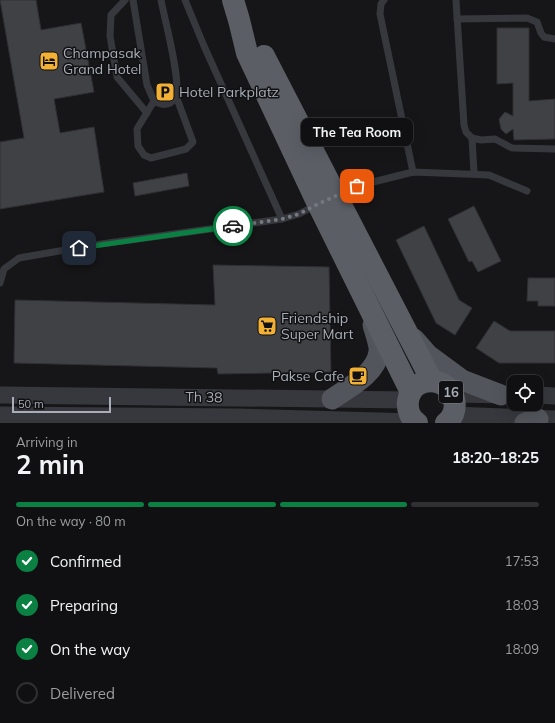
<!DOCTYPE html>
<meta charset="utf-8">
<style>
body{margin:0;font-family:Mulish,sans-serif;background:#1e1e20;color:#f1f3f6;height:100vh;display:flex;flex-direction:column;font-size:15px;white-space:nowrap}
*{box-sizing:border-box;margin:0}
p{font-size:13px;color:#9c9d9f}
.icon{flex:none;width:22px;height:22px;fill:none;stroke:currentColor;stroke-width:2;stroke-linecap:round;stroke-linejoin:round}
.map{position:relative;height:423px;overflow:hidden}
.sheet{display:flex;flex-direction:column;background:#101012;flex:1}
.sheet>*{flex:none}
.fabs{position:absolute;left:507px;top:375px;display:grid;gap:8px}
.fabs a{display:grid;place-items:center;width:36px;height:36px;border-radius:8px;background:#101012;box-shadow:0 4px 16px #0002,0 0 0 1px #303032;font-size:20px}
.scale{position:absolute;left:12px;bottom:10px;width:99px;box-sizing:border-box;padding-left:4px;border:2px solid #a8adb8;border-top:0;font-size:11px;line-height:14px;white-space:nowrap;color:#a8adb8;-webkit-text-stroke:3px #111113;paint-order:stroke}
.pin{position:absolute;display:grid;place-items:center;width:34px;height:34px;color:#fff;margin:-17px;border-radius:8px;box-shadow:0 2px 6px #0006}
.courier{position:absolute;display:grid;place-items:center;width:40px;height:40px;margin:-20px;border:3px solid #0b8043;border-radius:50%;background:#fff;color:#222;box-shadow:0 1px 5px #0007}
.bubble{position:absolute;height:28px;border-radius:8px;background:#101012;box-shadow:0 4px 16px #0002,0 0 0 1px #303032;font-size:13px;font-weight:700;line-height:28px;text-align:center}
.summary em{font-style:normal;font-weight:700}
.summary div{display:flex;flex-direction:column-reverse}
.summary{display:flex;align-items:center;justify-content:space-between;height:68px;padding:0 16px}
h1{font-size:26px;font-weight:700;line-height:30px}
.bar{display:grid;grid-template-columns:repeat(4,1fr);gap:6px 4px;align-content:center;height:48px;padding:0 16px}
.bar i{height:5px;border-radius:3px;background:#303032}
.bar .active{background:#0b8043}
.bar p{grid-column:span 4}
ol{padding:0 16px;list-style:none}
li{display:flex;align-items:center;gap:12px;height:44px}
li p{margin-inline-start:auto}
li .icon{padding:4px;border-radius:50%;background:#0b8043;color:#fff;stroke-width:4}
li:last-child{color:#9c9d9f}
li i{width:22px;height:22px;border:2px solid #303032;border-radius:50%}
.map>svg:first-child{display:block}
.building{fill:#404145;stroke:#303034}
.lines{fill:none;stroke-linecap:round;stroke-linejoin:round}
.service{stroke:#37383d;stroke-width:7}
.tertiary{stroke:#37383d;stroke-width:17}
.primary{stroke:#53555c;stroke-width:21}
.trunk{stroke:#5b5e65;stroke-width:22}
.done{stroke:#757880;stroke-width:4;stroke-dasharray:0 7.2}
.route{stroke:#0b8043;stroke-width:5}
.labels{text-anchor:middle;stroke-width:3;stroke-linejoin:round;paint-order:stroke}
.shield{fill:#111113;stroke:#7b7e86;stroke-width:1}
.shield-label{font-size:13px;font-weight:bold;fill:#a8adb8}
.poi-label{font-size:14px;fill:#a8adb8;stroke:#111113;text-anchor:start}
.street-label{font-size:14px;fill:#a8adb8;stroke:#111113}
</style>
<div class="map">
<svg width="555" height="423" viewBox="0 0 555 423">
<rect width="100%" height="100%" fill="#161618"/>
<!-- building -->
<g class="building">
<polygon points="0,0 36,0 41,30 81,23 94,92 54,99 60,133 94,127 104,192 0,209 0,142 24,138"/>
<polygon points="497,28 529,28 529,101 555,99 555,139 514,140 513,129 506,134 501,129 499,119 505,112 513,116 513,83 497,84"/>
<polygon points="187,173 189,186 135,196 133,183"/>
<polygon points="474,206 501,261 478,272 472,261 469,262 448,219"/>
<polygon points="424,226 459,300 472,308 455,335 436,323 396,240"/>
<polygon points="213,265 329,267 331,372 218,374 217,368 14,363 15,300 215,305"/>
<polygon points="528,278 555,278 555,306 538,306 538,301 527,301"/>
<polygon points="494,321 510,331 555,331 555,363 499,363 476,348"/>
</g>
<g class="lines">
<!-- service -->
<g class="service">
<polyline points="125,0 111,15 110,36 117,77 147,113"/>
<path d="M 133,0 L 147,85 L 154,101 C 162,105 169,107 175,98 C 183,86 164,17 161,0"/>
<polyline points="185,0 204,46 282,219 299,214 316,205"/>
<polyline points="384,0 381,4 380,14 413,172"/>
<polyline points="456,0 464,125 466,132 472,138 481,140 495,139 512,148 555,149"/>
<polyline points="457,19 527,18 537,22 541,33 544,37 555,39"/>
<polyline points="154,101 137,129 138,146 144,155 151,158 186,149 193,142 176,96"/>
<polyline points="472,138 474,173"/>
<polyline points="338,195 357,186 413,172 489,175 527,191"/>
<polyline points="0,283 4,269 19,258 94,245 282,219"/>
</g>
<!-- tertiary -->
<g class="tertiary">
<polyline points="453,394 514,395"/>
<polyline points="0,395 408,400"/>
<polyline points="536,395 555,396"/>
<polyline points="0,415 238,417 415,422"/>
<polyline points="453,415 555,419"/>
</g>
<!-- primary -->
<g class="primary">
<polyline points="414,339 428,355 462,380 501,395"/>
<path d="M 332,399 C 348,388 376,374 379,352 C 380,346 375,332 373,325"/>
<polyline points="525,423 538,419"/>
</g>
<!-- trunk -->
<g class="trunk">
<polyline points="233,0 239,20 247,53 318,204 411,392"/>
<polyline points="264,56 432,381"/>
<path d="M 417,423 C 410,418 407,409 408,401 C 412,370 461,377 454,411 C 453,416 450,420 446,423"/>
</g>
</g>
<g class="lines">
<!-- done -->
<polyline class="done" points="233,226 282,219 299,214 318,204 357,186"/>
<!-- route -->
<polyline class="route" points="79,248 233,226"/>
</g>
<!-- icons -->
<defs>
<g id="hotel-square" transform="scale(1)"><rect x="-9" y="-9" width="18" height="18" rx="4" fill="#f2b134" stroke="#111113"/><path d="M-6-4.5h1.5V1H6V5H4.5V3h-9V5H-6ZM-4 0a1.8 1.8 0 1 1 3.6 0ZM.5 0V-2.5h3Q6-2.5 6 0Z" fill="#111"/></g>
<g id="parking-square" transform="scale(1)"><rect x="-9" y="-9" width="18" height="18" rx="4" fill="#f2b134" stroke="#111113"/><path d="M-3.5-5.5H1a3.5 3.5 0 0 1 0 7H-1V5.5H-3.5ZM-1-3.4V-.6H.8a1.4 1.4 0 0 0 0-2.8Z" fill="#111"/></g>
<g id="supermarket-square" transform="scale(1)"><rect x="-9" y="-9" width="18" height="18" rx="4" fill="#f2b134" stroke="#111113"/><path d="M-6-5.5h2.5l.6 2H6L4.5 2H-2.5L-4.4-4H-6ZM-1.5 3.2a1.3 1.3 0 1 0 .1 0ZM3 3.2a1.3 1.3 0 1 0 .1 0Z" fill="#111"/></g>
<g id="cafe-square" transform="scale(1)"><rect x="-9" y="-9" width="18" height="18" rx="4" fill="#f2b134" stroke="#111113"/><path d="M-5.5-4.5H6V0H3Q3 3.5 0 3.5H-2.5Q-5.5 3.5-5.5 0ZM3-3.2v2h1.7v-2ZM-6 4.5H4V6H-6Z" fill="#111"/></g>
</defs>
<g fill-rule="evenodd">
<use href="#hotel-square" x="49" y="61"/>
<use href="#parking-square" x="165" y="92"/>
<use href="#supermarket-square" x="267" y="326"/>
<use href="#cafe-square" x="358" y="376"/>
</g>
<g class="labels">
<!-- shield labels -->
<rect class="shield" x="439" y="381" width="24" height="22" rx="3"/>
<g class="shield-label">
<text x="451" y="397">16</text>
</g>
<!-- poi labels -->
<g class="poi-label">
<text x="63" y="58">Champasak<tspan x="63" dy="16">Grand Hotel</tspan></text>
<text x="179" y="97">Hotel Parkplatz</text>
<text x="281" y="323">Friendship<tspan x="281" dy="16">Super Mart</tspan></text>
<text x="344" y="381" text-anchor="end">Pakse Cafe</text>
</g>
<!-- street labels -->
<g class="street-label">
<text transform="translate(204 397) rotate(1)" y="5">Th 38</text>
</g>
</g>
</svg>
<div class="fabs">
<a><svg class="icon" aria-label="locate" viewBox="0 0 24 24"><circle cx="12" cy="12" r="6"/><path d="M12 2v4M12 18v4M2 12h4M18 12h4"/></svg></a>
</div>
<div class="scale">50 m</div>
<div class="pin" style="left:357px;top:186px;background:#ea580c"><svg class="icon" aria-label="bag" viewBox="0 0 24 24"><path d="M5 8h14l-1 12H6zM9 8a3 3 0 0 1 6 0"/></svg></div>
<div class="pin" style="left:79px;top:248px;background:#1f2937"><svg class="icon" aria-label="home" viewBox="0 0 24 24"><path d="M3 11l9-7 9 7M6 9v11h12V9"/></svg></div>
<div class="courier" style="left:233px;top:226px"><svg class="icon" aria-label="car" viewBox="0 0 24 24"><path d="M5 17H2v-5l4-1 3-4h7l3 4 3 1v5h-3M9 17h6M6 11h13"/><circle cx="7" cy="17" r="2"/><circle cx="17" cy="17" r="2"/></svg></div>
<div class="bubble" style="left:301px;top:118px;width:112px">The Tea Room</div>
</div>
<section class="sheet">
<div class="summary"><div><h1>2 min</h1><p>Arriving in</p></div><em>18:20–18:25</em></div>
<div class="bar"><i class="active"></i><i class="active"></i><i class="active"></i><i></i><p>On the way · 80 m</p></div>
<ol>
<li><svg class="icon" aria-label="check" viewBox="0 0 24 24"><path d="M5 12l5 5 9-10"/></svg>Confirmed<p>17:53</p></li>
<li><svg class="icon" aria-label="check" viewBox="0 0 24 24"><path d="M5 12l5 5 9-10"/></svg>Preparing<p>18:03</p></li>
<li><svg class="icon" aria-label="check" viewBox="0 0 24 24"><path d="M5 12l5 5 9-10"/></svg>On the way<p>18:09</p></li>
<li><i></i>Delivered</li>
</ol>
</section>
